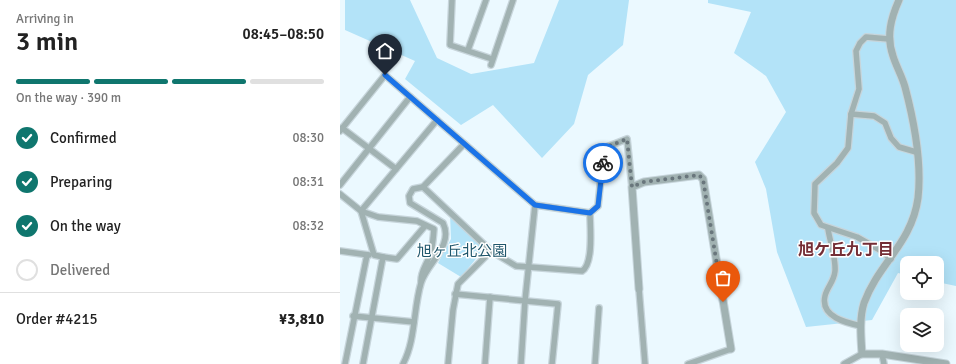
<!DOCTYPE html>
<meta charset="utf-8">
<style>
body{margin:0;font-family:Signika,"Noto Sans JP",sans-serif;background:#f6f6f6;color:#222;height:100vh;display:flex;flex-direction:column;font-size:15px;white-space:nowrap}
*{box-sizing:border-box;margin:0}
p{font-size:13px;color:#767676}
.icon{flex:none;width:22px;height:22px;fill:none;stroke:currentColor;stroke-width:2;stroke-linecap:round;stroke-linejoin:round}
.map{position:relative;flex:1;overflow:hidden}
.drawer{display:flex;flex-direction:column;background:#fff;width:340px}
.drawer>*{flex:none}
.buttons{position:absolute;left:560px;top:256px;display:grid;gap:8px}
.buttons a{display:grid;place-items:center;width:44px;height:44px;border-radius:8px;background:#fff;box-shadow:0 4px 16px #0002;font-size:20px}
.pin{position:absolute;display:grid;place-items:center;width:34px;height:34px;color:#fff;margin:-41px -17px;border-radius:50% 50% 50% 0;rotate:-45deg;box-shadow:0 0 4px #0007}
.pin .icon{rotate:45deg}
.courier{position:absolute;display:grid;place-items:center;width:40px;height:40px;margin:-20px;border:3px solid #1a73e8;border-radius:50%;background:#fff;color:#222;box-shadow:0 1px 5px #0007}
.head em{font-style:normal;font-weight:600}
.head div{display:flex;flex-direction:column-reverse}
.head{display:flex;align-items:center;justify-content:space-between;height:68px;padding:0 16px}
h1{font-size:26px;font-weight:600;line-height:30px}
.bar{display:grid;grid-template-columns:repeat(4,1fr);gap:6px 4px;align-content:center;height:48px;padding:0 16px}
.bar i{height:5px;border-radius:3px;background:#e0e0e0}
.bar .on{background:#0f766e}
.bar p{grid-column:span 4}
.line{display:flex;align-items:center;gap:10px;padding:0 16px;border-top:1px solid #e0e0e0}
.line div{flex:1}
ol{padding:0 16px;list-style:none}
li{display:flex;align-items:center;gap:12px;height:44px}
li p{margin-inline-start:auto}
li .icon{padding:4px;border-radius:50%;background:#0f766e;color:#fff;stroke-width:4}
li:last-child{color:#767676}
li i{width:22px;height:22px;border:2px solid #e0e0e0;border-radius:50%}
main{display:flex;flex:1;min-height:0}
.map>svg:first-child{display:block}
.green{fill:#b3e3f8}
.lines{fill:none;stroke-linecap:round;stroke-linejoin:round}
.minor-casing{stroke:#c7d5db;stroke-width:8}
.tertiary-casing{stroke:#c7d5db;stroke-width:9}
.minor{stroke:#a1b2b2;stroke-width:5.5}
.tertiary{stroke:#a1b2b2;stroke-width:7}
.done{stroke:#69767c;stroke-width:4;stroke-dasharray:0 7.2}
.route{stroke:#1a73e8;stroke-width:5}
.labels{text-anchor:middle;stroke-width:3;stroke-linejoin:round;paint-order:stroke}
.park-label{font-size:15px;fill:#20576c;stroke:#fff}
.neighbourhood-label{font-size:16px;font-weight:bold;fill:#742d35;stroke:#fff}
</style>
<main>
<section class="drawer">
<div class="head"><div><h1>3 min</h1><p>Arriving in</p></div><em>08:45–08:50</em></div>
<div class="bar"><i class="on"></i><i class="on"></i><i class="on"></i><i></i><p>On the way · 390 m</p></div>
<ol>
<li><svg class="icon" aria-label="check" viewBox="0 0 24 24"><path d="M5 12l5 5 9-10"/></svg>Confirmed<p>08:30</p></li>
<li><svg class="icon" aria-label="check" viewBox="0 0 24 24"><path d="M5 12l5 5 9-10"/></svg>Preparing<p>08:31</p></li>
<li><svg class="icon" aria-label="check" viewBox="0 0 24 24"><path d="M5 12l5 5 9-10"/></svg>On the way<p>08:32</p></li>
<li><i></i>Delivered</li>
</ol>
<div class="line" style="height:52px"><div>Order #4215</div><b>¥3,810</b></div>
</section>
<div class="map">
<svg width="616" height="364" viewBox="0 0 616 364">
<rect width="100%" height="100%" fill="#ebf9ff"/>
<!-- green -->
<g class="green">
<polygon points="5,0 70,0 97,58 131,74 194,63 219,0 289,0 283,45 248,75 234,124 202,158 153,105 121,125 65,79 75,61 5,30"/>
<polygon points="368,0 616,0 616,286 597,282 597,263 567,263 567,275 558,273 532,320 466,327 437,252 426,189 415,162 446,112 426,76 394,53 411,12 368,3"/>
<polygon points="110,214 143,246 144,249 121,277 98,263 111,239"/>
</g>
<g class="lines">
<!-- minor casing -->
<g class="minor-casing">
<g id="minor">
<polyline points="112,0 110,45 152,59"/>
<polyline points="549,39 526,37 520,43 516,51 519,89 511,114 508,148 497,163 475,184 474,213 481,225 517,237 540,250 551,259"/>
<polyline points="128,50 146,0"/>
<polyline points="151,65 173,0"/>
<polyline points="511,114 534,116 545,123 551,138 559,147 576,152"/>
<polyline points="2,128 56,169"/>
<polyline points="0,131 45,75 195,205 185,301 181,364"/>
<polyline points="0,185 70,97"/>
<polyline points="83,187 151,251 118,284 113,310 108,364"/>
<polyline points="0,194 21,211 34,255 43,257 23,364"/>
<polyline points="250,213 258,206 264,148 287,139 292,187"/>
<path d="M 488,229 C 490,242 496,258 495,271 C 494,282 487,287 485,296 C 480,317 507,323 521,326"/>
<polyline points="0,251 29,255"/>
<path d="M 151,251 L 176,266 L 242,271 C 254,264 250,226 250,213 L 195,205"/>
<polyline points="43,257 57,259 85,226"/>
<path d="M 81,281 C 81,271 86,266 89,257 C 93,248 93,239 94,229 L 77,221 L 38,217 L 21,211 L 97,120"/>
<polyline points="299,289 305,364"/>
<polyline points="115,294 218,304 212,364"/>
<polyline points="13,316 74,322"/>
<polyline points="542,354 544,364"/>
<polyline points="5,364 27,255"/>
<path d="M 63,364 C 76,339 73,310 81,283 C 87,263 114,246 103,223 L 70,203 L 69,196 L 73,189 L 83,187 L 124,144"/>
<polyline points="145,364 150,297"/>
<polyline points="255,364 259,308"/>
<polyline points="348,364 391,349"/>
<polyline points="504,364 522,354"/>
</g>
</g>
<!-- tertiary casing -->
<g class="tertiary-casing">
<g id="tertiary">
<path d="M 559,0 C 551,18 546,36 553,56 C 556,66 562,76 565,87 C 574,121 582,163 578,198 C 572,243 538,264 524,303 C 519,319 521,338 522,354 L 542,354 L 606,364"/>
<polyline points="299,289 292,187 304,182 359,175 363,179 391,349"/>
</g>
</g>
<!-- minor -->
<use href="#minor" class="minor"/>
<!-- tertiary -->
<use href="#tertiary" class="tertiary"/>
</g>
<g class="lines">
<!-- done -->
<polyline class="done" points="263,163 264,148 287,139 292,187 304,182 359,175 363,179 383,302"/>
<!-- route -->
<polyline class="route" points="45,75 195,205 250,213 258,206 263,163"/>
</g>
<g class="labels">
<!-- park labels -->
<g class="park-label">
<text x="122" y="256">旭ヶ丘北公園</text>
</g>
<!-- neighbourhood labels -->
<g class="neighbourhood-label">
<text x="506" y="255">旭ケ丘九丁目</text>
</g>
</g>
</svg>
<div class="buttons">
<a><svg class="icon" aria-label="locate" viewBox="0 0 24 24"><circle cx="12" cy="12" r="6"/><path d="M12 2v4M12 18v4M2 12h4M18 12h4"/></svg></a>
<a><svg class="icon" aria-label="layers" viewBox="0 0 24 24"><path d="M12 4l9 5-9 5-9-5zM3 14l9 5 9-5"/></svg></a>
</div>
<div class="pin" style="left:383px;top:302px;background:#ea580c"><svg class="icon" aria-label="bag" viewBox="0 0 24 24"><path d="M5 8h14l-1 12H6zM9 8a3 3 0 0 1 6 0"/></svg></div>
<div class="pin" style="left:45px;top:75px;background:#1f2937"><svg class="icon" aria-label="home" viewBox="0 0 24 24"><path d="M3 11l9-7 9 7M6 9v11h12V9"/></svg></div>
<div class="courier" style="left:263px;top:163px"><svg class="icon" aria-label="bike" viewBox="0 0 24 24"><circle cx="6" cy="16" r="4"/><circle cx="18" cy="16" r="4"/><path d="M6 16l4-8h5l3 8M10 8l3 8H6M13 5h3"/></svg></div>
</div>
</main>
